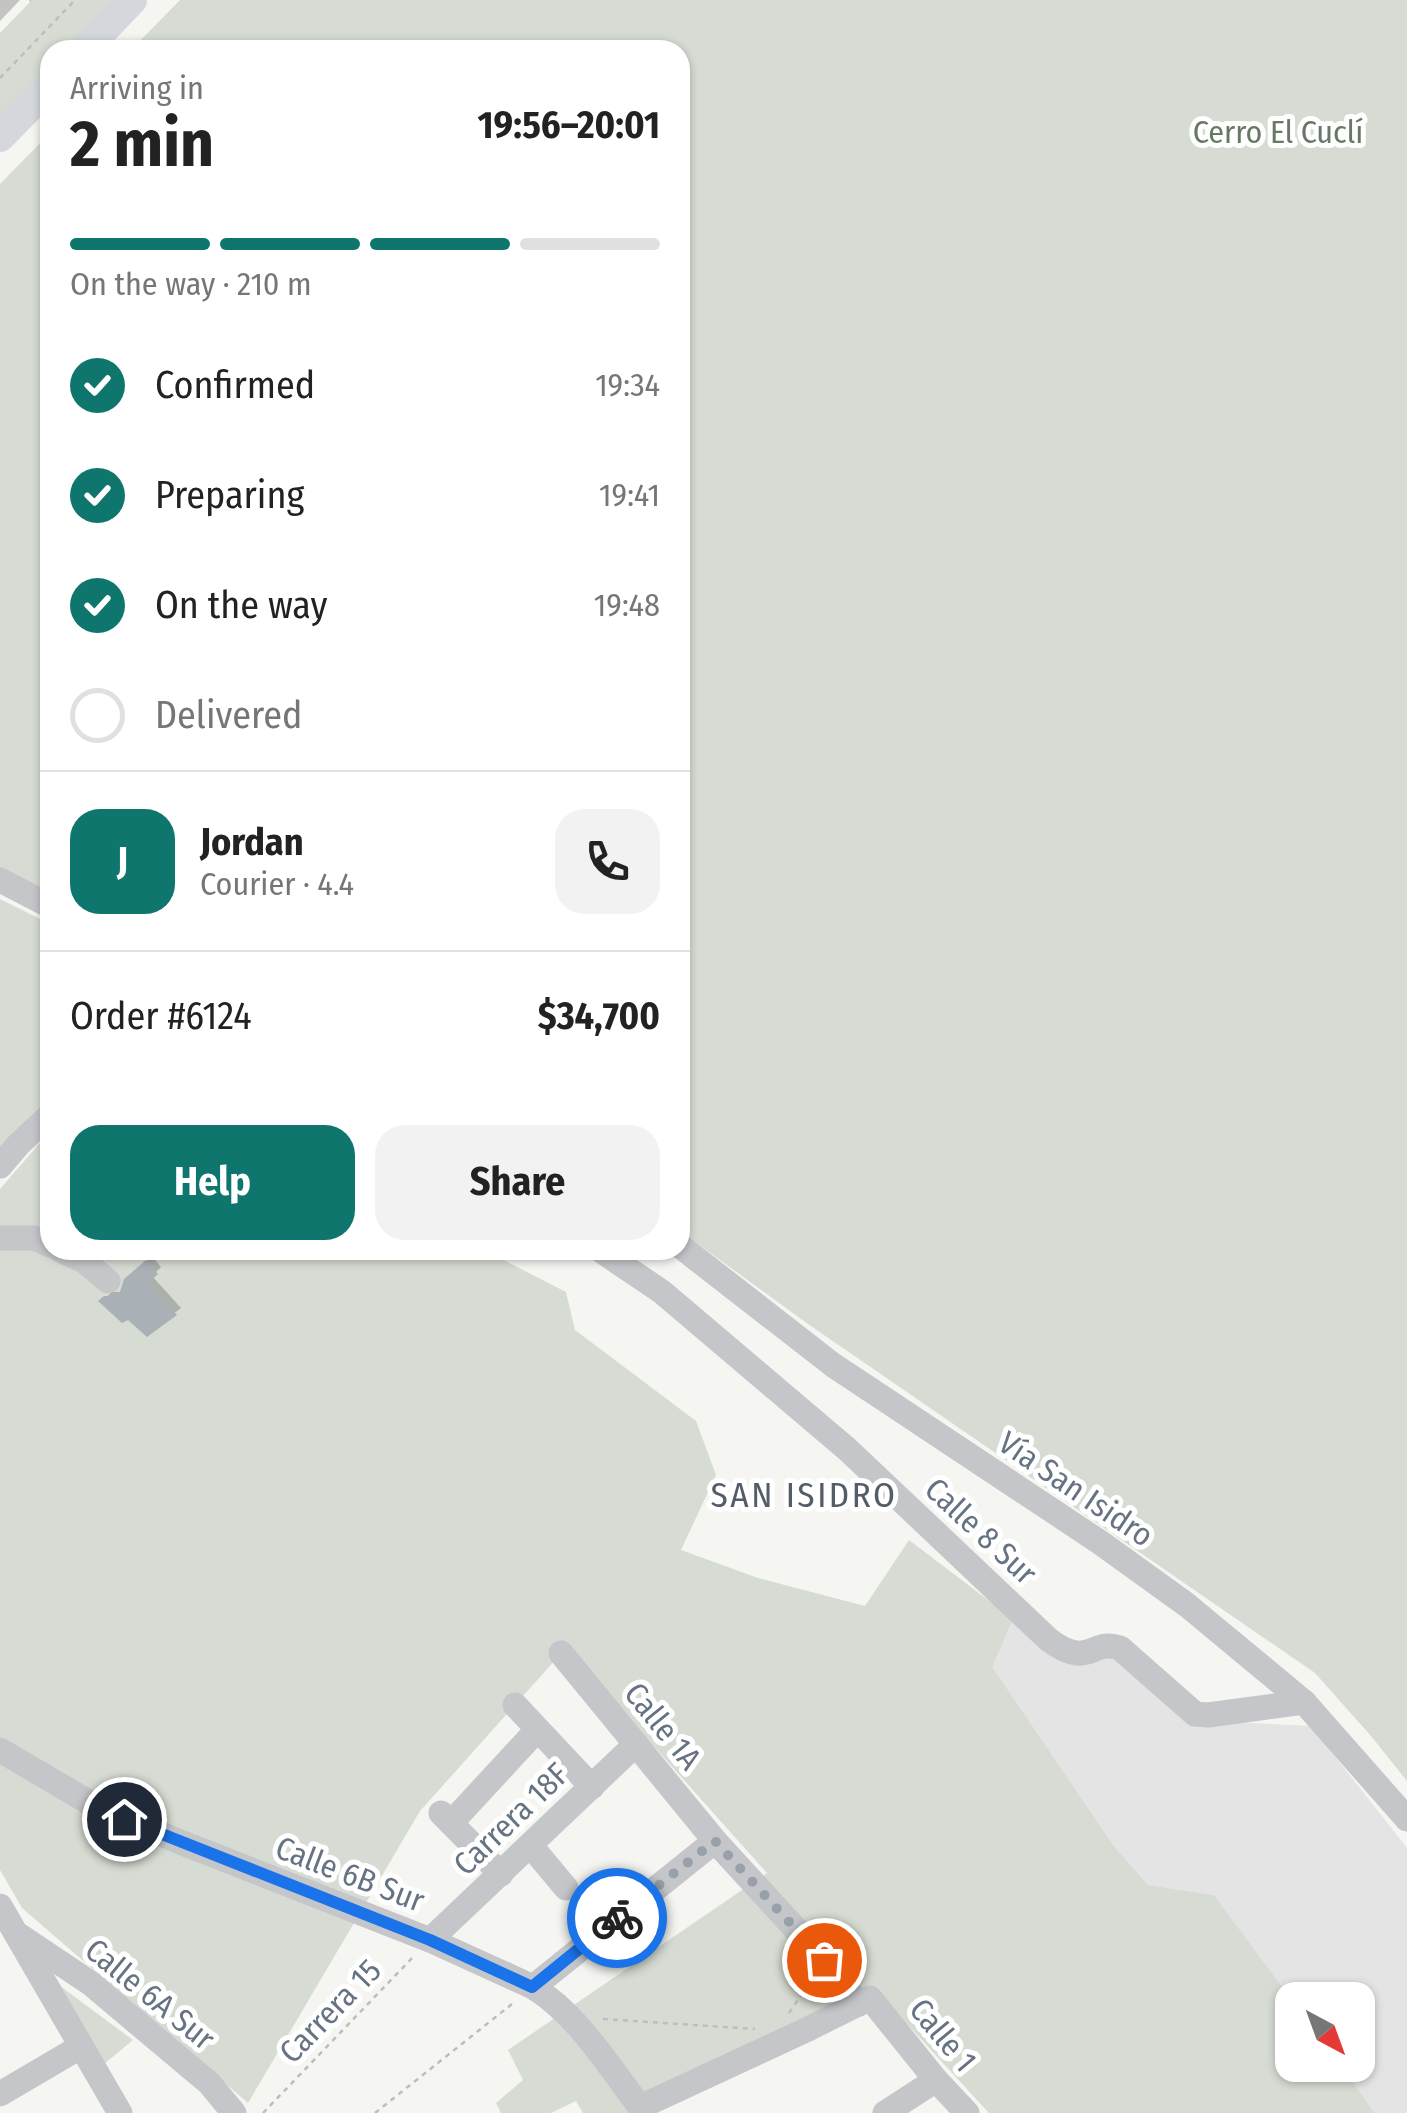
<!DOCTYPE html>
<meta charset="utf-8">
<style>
body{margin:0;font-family:"Fira Sans Condensed",sans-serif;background:#f2f2f2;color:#222;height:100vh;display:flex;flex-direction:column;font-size:38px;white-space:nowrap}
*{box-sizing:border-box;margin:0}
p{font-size:32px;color:#767676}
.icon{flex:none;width:55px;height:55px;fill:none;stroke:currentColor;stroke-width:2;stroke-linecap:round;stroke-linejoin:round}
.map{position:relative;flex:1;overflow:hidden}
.sheet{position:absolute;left:40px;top:40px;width:650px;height:1220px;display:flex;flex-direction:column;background:#fff;border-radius:30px;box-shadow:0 2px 8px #0004}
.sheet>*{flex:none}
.needle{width:65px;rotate:139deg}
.tools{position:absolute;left:1275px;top:1982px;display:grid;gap:20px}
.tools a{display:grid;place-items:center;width:100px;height:100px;border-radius:20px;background:#fff;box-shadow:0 2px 8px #0004;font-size:50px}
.pin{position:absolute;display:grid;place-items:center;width:85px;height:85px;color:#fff;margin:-42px;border:5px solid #fff;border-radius:50%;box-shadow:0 2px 10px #0007}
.courier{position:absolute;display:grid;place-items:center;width:100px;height:100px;margin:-50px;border:8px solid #1a73e8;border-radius:50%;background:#fff;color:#222;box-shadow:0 2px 12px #0007}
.overview em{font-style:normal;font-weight:700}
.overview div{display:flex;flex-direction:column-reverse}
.overview{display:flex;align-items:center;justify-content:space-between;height:170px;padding:0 30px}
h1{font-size:65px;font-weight:700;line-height:75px}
.bar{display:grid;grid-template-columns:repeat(4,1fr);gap:15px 10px;align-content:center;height:120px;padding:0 30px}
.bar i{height:12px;border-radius:8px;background:#e0e0e0}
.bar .selected{background:#0f766e}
.bar p{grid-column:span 4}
.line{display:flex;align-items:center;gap:25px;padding:0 30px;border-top:2px solid #e0e0e0}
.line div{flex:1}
.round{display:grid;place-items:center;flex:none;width:105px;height:105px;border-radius:30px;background:#f2f2f2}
ol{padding:0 30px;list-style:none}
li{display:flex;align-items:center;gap:30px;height:110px}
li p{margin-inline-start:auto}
li .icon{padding:10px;border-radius:50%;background:#0f766e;color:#fff;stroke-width:4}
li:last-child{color:#767676}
li i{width:55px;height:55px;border:5px solid #e0e0e0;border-radius:50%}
.button{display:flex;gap:20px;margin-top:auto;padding:20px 30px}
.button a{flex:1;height:115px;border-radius:30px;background:#0f766e;color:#fff;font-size:40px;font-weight:700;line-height:115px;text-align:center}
.button a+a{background:#f2f2f2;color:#222}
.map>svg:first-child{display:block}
.built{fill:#e3e4e3}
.green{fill:#d6dcd3}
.shadow{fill:#0003}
.building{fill:#aab1b6}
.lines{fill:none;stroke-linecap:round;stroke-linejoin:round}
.path{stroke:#bbbdbf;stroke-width:2.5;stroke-dasharray:5 5;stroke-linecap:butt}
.minor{stroke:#c4c6ca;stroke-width:25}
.major{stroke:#d4d8dc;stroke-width:30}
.done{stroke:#98a0a9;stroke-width:10;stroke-dasharray:0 18}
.route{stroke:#1a73e8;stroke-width:12}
.labels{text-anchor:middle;stroke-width:10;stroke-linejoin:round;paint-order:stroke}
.park-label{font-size:32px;fill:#677964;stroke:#fff}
.street-label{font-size:32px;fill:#667382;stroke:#fff}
.neighbourhood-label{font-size:35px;letter-spacing:2.5px;fill:#535d67;stroke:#fff}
</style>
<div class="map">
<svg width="1407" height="2113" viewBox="0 0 1407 2113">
<rect width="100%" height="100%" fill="#f5f5f2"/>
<!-- built -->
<polygon class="built" points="1013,1619 1114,1653 1193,1720 1311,1726 1407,1848 1407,2113 1375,2113 1340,2065 1358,2065 1358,2000 1292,2000 1214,1895 1148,1885 1113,1845 991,1667"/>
<!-- green -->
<g class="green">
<polygon points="32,0 117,0 70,50 50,50 50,71 0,125 0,33"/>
<polygon points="180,0 1407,0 1407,1781 1371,1736 1315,1673 808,1324 680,1231 680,50 131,50"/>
<polygon points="50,133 50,896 0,871 0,184"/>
<polygon points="0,899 50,924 50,1106 0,1151"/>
<polygon points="50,1138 50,1250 484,1250 566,1292 575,1330 696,1421 716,1475 681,1550 758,1578 865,1606 909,1540 1013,1619 992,1667 1113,1845 1148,1885 1214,1895 1292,2000 1292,2065 1340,2065 1375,2113 989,2113 873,1987 628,2113 583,2113 576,2101 551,2113 501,2113 496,2103 523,2080 508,2050 767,1873 566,1648 420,1811 248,2103 22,1908 0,1870 0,1189 39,1144"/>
<polygon points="60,1986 133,2040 104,2064"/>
</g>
<!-- shadow -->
<g class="shadow">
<polygon points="0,0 20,0 0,21"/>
<polygon points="152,1256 161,1267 152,1276 181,1308 147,1334 129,1317 102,1301 112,1292 120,1292 126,1280"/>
</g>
<!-- building -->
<polygon class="building" points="146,1260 158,1274 148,1283 177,1315 147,1337 128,1320 122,1323 98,1301 104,1296 113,1296 120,1292 124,1279"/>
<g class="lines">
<!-- path -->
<g class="path">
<polyline points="30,0 31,1"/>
<polyline points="0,78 75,0"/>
<polyline points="789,2013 813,1978"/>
<polyline points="603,2019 755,2029"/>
<polyline points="263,2113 415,1955"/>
<polyline points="375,2113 512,2004"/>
</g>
<!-- minor -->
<g class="minor">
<polyline points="0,880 50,906"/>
<polyline points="0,1166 18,1145 50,1115"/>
<polyline points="0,1238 34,1238 50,1245"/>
<polyline points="680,1246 833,1365 1101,1543 1187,1605 1304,1702 1407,1819"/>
<polyline points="60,1250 84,1261 108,1281"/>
<path d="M 600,1250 L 662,1292 L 847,1449 L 1049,1640 C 1090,1670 1091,1638 1120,1648 L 1195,1714 L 1208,1715 L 1304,1702"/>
<polyline points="561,1653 715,1841 824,1960 859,2004"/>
<polyline points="515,1705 592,1787"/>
<path d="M 0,1750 L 97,1807 L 180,1842 L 430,1940 L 533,1987 C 578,2015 608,2065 640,2107 L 806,2030 L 870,1998 L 936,2080 L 967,2113"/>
<polyline points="441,1813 501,1874"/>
<polyline points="451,1823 537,1730"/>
<polyline points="531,1846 566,1888"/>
<polyline points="0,1906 120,2113"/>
<polyline points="17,1934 90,1983 209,2083 234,2113"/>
<polyline points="430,1940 636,1744"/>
<polyline points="533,1987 715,1841"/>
<polyline points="0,2094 80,2047"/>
<polyline points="885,2113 936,2080"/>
</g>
<!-- major -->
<g class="major">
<polyline points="84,50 132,0"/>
<polyline points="0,137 50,86"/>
</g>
</g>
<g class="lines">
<!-- done -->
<polyline class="done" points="617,1918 715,1841 824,1960"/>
<!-- route -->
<polyline class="route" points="124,1819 430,1940 532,1987 617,1918"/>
</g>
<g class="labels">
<!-- park labels -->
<g class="park-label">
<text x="1278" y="143">Cerro El Cuclí</text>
</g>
<!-- street labels -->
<g class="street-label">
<text transform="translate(1076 1489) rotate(34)" y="11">Vía San Isidro</text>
<text transform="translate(981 1531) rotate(43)" y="11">Calle 8 Sur</text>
<text transform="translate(663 1726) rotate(51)" y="11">Calle 1A</text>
<text transform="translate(511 1819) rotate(-44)" y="11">Carrera 18F</text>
<text transform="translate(350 1874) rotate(21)" y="11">Calle 6B Sur</text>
<text transform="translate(150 1994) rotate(39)" y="11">Calle 6A Sur</text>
<text transform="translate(330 2011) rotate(-46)" y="11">Carrera 15</text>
<text transform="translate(943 2035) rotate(50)" y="11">Calle 1</text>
</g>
<!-- neighbourhood labels -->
<g class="neighbourhood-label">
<text x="804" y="1507">SAN ISIDRO</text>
</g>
</g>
</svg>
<div class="tools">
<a><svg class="needle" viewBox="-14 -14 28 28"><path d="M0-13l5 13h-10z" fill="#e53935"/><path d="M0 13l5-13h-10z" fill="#767676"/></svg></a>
</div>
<div class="pin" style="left:824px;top:1960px;background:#ea580c"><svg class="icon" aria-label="bag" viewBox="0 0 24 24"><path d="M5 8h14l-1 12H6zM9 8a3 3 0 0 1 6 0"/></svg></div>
<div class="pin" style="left:124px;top:1819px;background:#1f2937"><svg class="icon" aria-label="home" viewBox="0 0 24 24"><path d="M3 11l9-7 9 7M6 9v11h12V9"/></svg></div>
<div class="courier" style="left:617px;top:1918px"><svg class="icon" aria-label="bike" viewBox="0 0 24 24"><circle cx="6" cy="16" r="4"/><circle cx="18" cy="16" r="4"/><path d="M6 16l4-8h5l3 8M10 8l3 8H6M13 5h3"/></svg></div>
<section class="sheet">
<div class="overview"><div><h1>2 min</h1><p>Arriving in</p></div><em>19:56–20:01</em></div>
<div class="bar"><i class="selected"></i><i class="selected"></i><i class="selected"></i><i></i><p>On the way · 210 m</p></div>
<ol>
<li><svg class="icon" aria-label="check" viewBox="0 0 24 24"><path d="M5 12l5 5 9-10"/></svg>Confirmed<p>19:34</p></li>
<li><svg class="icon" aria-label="check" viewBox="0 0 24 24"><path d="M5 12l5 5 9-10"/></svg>Preparing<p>19:41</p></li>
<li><svg class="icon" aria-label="check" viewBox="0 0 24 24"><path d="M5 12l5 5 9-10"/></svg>On the way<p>19:48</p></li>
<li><i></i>Delivered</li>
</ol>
<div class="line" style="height:180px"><b class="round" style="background:#0f766e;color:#fff">J</b><div><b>Jordan</b><p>Courier · 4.4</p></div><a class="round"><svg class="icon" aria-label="phone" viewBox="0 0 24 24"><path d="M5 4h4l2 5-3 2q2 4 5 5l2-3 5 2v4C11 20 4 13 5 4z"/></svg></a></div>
<div class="line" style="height:130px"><div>Order #6124</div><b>$34,700</b></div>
<div class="button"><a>Help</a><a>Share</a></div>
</section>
</div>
